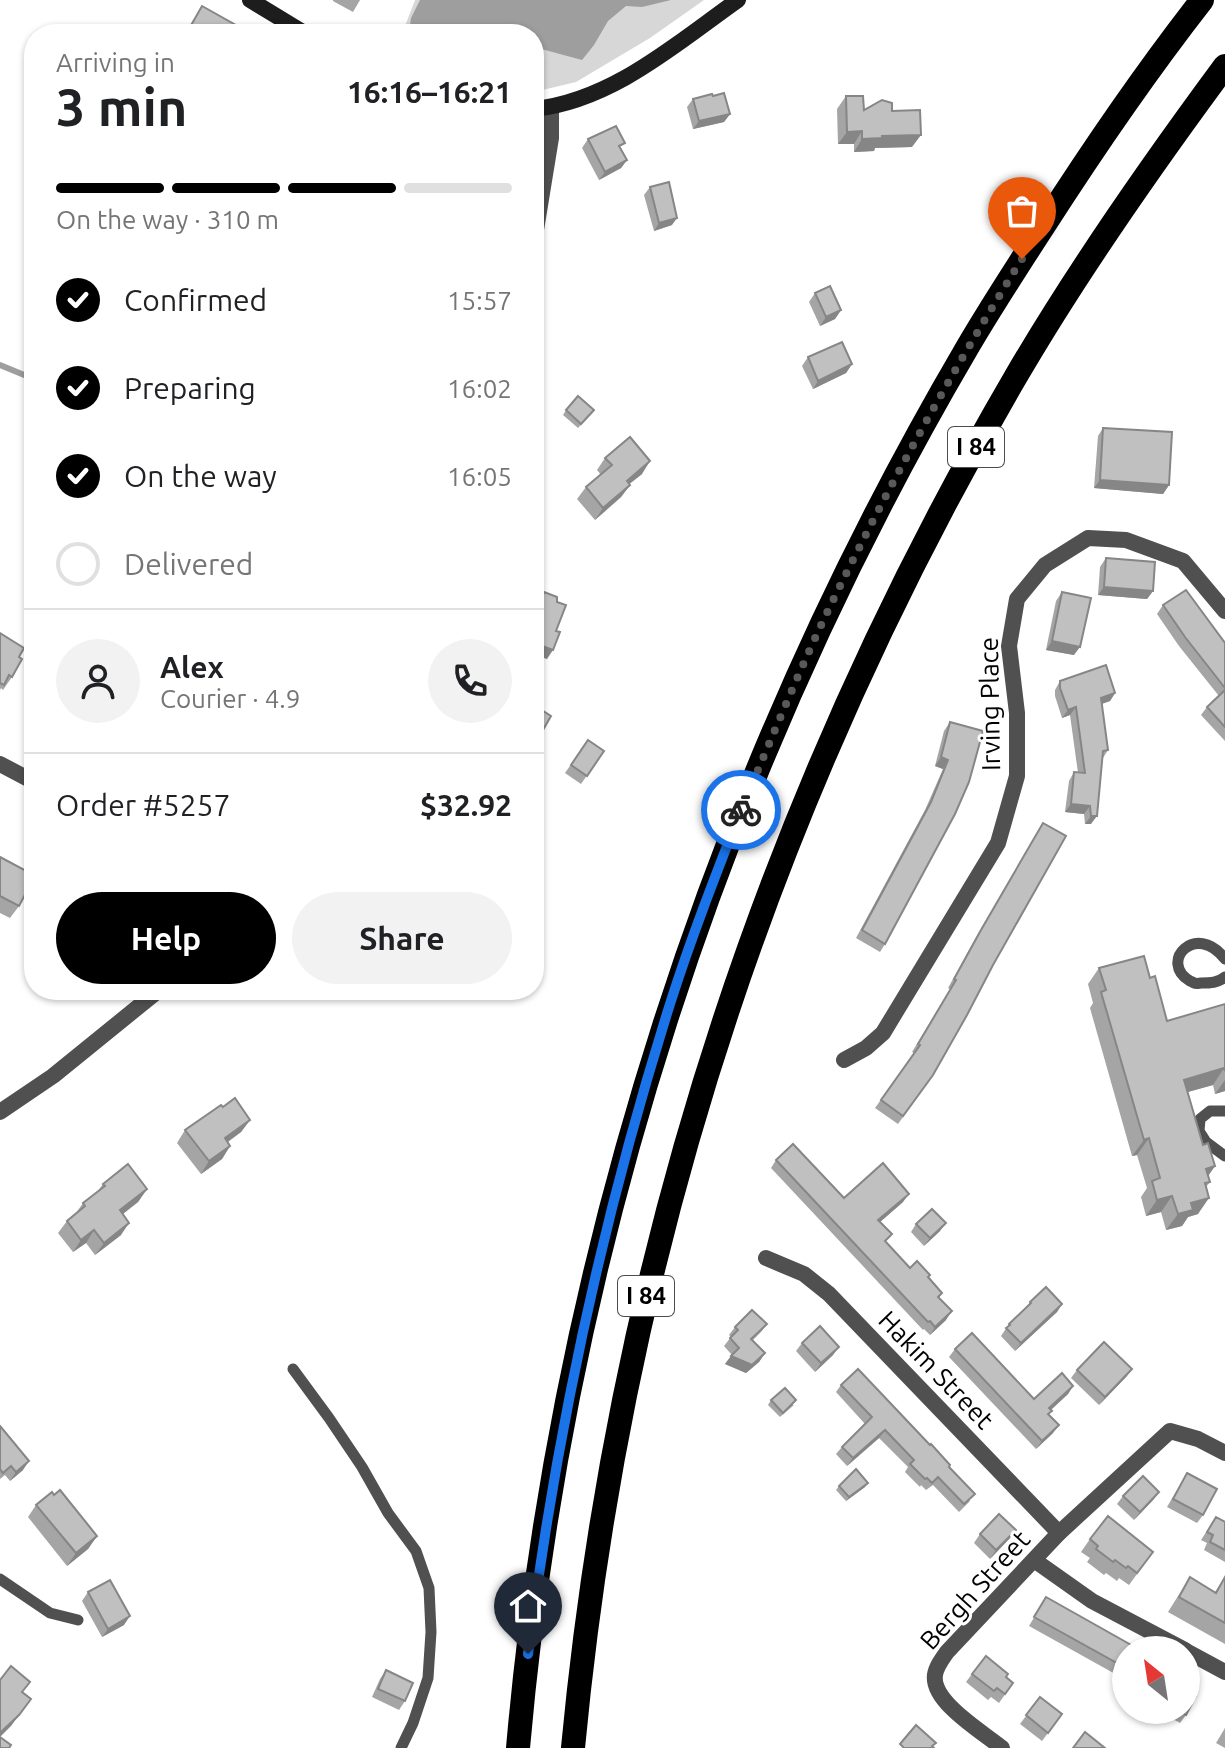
<!DOCTYPE html>
<meta charset="utf-8">
<style>
body{margin:0;font-family:Ubuntu,sans-serif;background:#f2f2f2;color:#202124;height:100vh;display:flex;flex-direction:column;font-size:30px;white-space:nowrap}
*{box-sizing:border-box;margin:0}
p{font-size:26px;color:#757577}
.icon{flex:none;width:44px;height:44px;fill:none;stroke:currentColor;stroke-width:2;stroke-linecap:round;stroke-linejoin:round}
.map{position:relative;flex:1;overflow:hidden}
.sheet{position:absolute;left:24px;top:24px;width:520px;height:976px;display:flex;flex-direction:column;background:#fff;border-radius:32px;box-shadow:0 2px 6px #0004}
.sheet>*{flex:none}
.needle{width:52px;rotate:330deg}
.tools{position:absolute;left:1112px;top:1636px;display:grid;gap:16px}
.tools a{display:grid;place-items:center;width:88px;height:88px;border-radius:50%;background:#fff;box-shadow:0 2px 6px #0004;font-size:40px}
.pin{position:absolute;display:grid;place-items:center;width:68px;height:68px;color:#fff;margin:-82px -34px;border-radius:50% 50% 50% 0;rotate:-45deg;box-shadow:0 0 8px #0007}
.pin .icon{rotate:45deg}
.courier{position:absolute;display:grid;place-items:center;width:80px;height:80px;margin:-40px;border:6px solid #1a73e8;border-radius:50%;background:#fff;color:#222;box-shadow:0 2px 10px #0007}
.head em{font-style:normal;font-weight:600}
.head div{display:flex;flex-direction:column-reverse}
.head{display:flex;align-items:center;justify-content:space-between;height:136px;padding:0 32px}
h1{font-size:52px;font-weight:600;line-height:60px}
.bar{display:grid;grid-template-columns:repeat(4,1fr);gap:12px 8px;align-content:center;height:96px;padding:0 32px}
.bar i{height:10px;border-radius:6px;background:#e0e0e0}
.bar .selected{background:#000}
.bar p{grid-column:span 4}
.line{display:flex;align-items:center;gap:20px;padding:0 32px;border-top:2px solid #e0e0e0}
.line div{flex:1}
.round{display:grid;place-items:center;flex:none;width:84px;height:84px;border-radius:42px;background:#f2f2f2}
ol{padding:0 32px;list-style:none}
li{display:flex;align-items:center;gap:24px;height:88px}
li p{margin-inline-start:auto}
li .icon{padding:8px;border-radius:50%;background:#000;color:#fff;stroke-width:4}
li:last-child{color:#757577}
li i{width:44px;height:44px;border:4px solid #e0e0e0;border-radius:50%}
.primary-button{display:flex;gap:16px;margin-top:auto;padding:16px 32px}
.primary-button a{flex:1;height:92px;border-radius:48px;background:#000;color:#fff;font-size:32px;font-weight:600;line-height:92px;text-align:center}
.primary-button a+a{background:#f2f2f2;color:#202124}
.map>svg:first-child{display:block}
.green{fill:#d7d7d7}
.water{fill:#9e9e9e}
.lines{fill:none;stroke-linecap:round;stroke-linejoin:round}
.stream{stroke:#9e9e9e;stroke-width:6}
.service{stroke:#505050;stroke-width:11}
.minor{stroke:#505050;stroke-width:16}
.secondary{stroke:#1d1d1d;stroke-width:16}
.motorway{stroke:#000;stroke-width:24}
.wall{fill:#a5a5a5}
.shaded-wall{fill:#868686}
.building{fill:#c0c0c0;stroke:#868686;stroke-width:2}
.done{stroke:#595959;stroke-width:8;stroke-dasharray:0 14.4}
.route{stroke:#1a73e8;stroke-width:10}
.labels{text-anchor:middle;stroke-width:6;stroke-linejoin:round;paint-order:stroke}
.shield{fill:#fff;stroke:#4c4c4c;stroke-width:2}
.shield-label{font-size:24px;font-weight:bold;fill:#000}
.street-label{font-size:26px;fill:#000;stroke:#fff}
</style>
<div class="map">
<svg width="1225" height="1748" viewBox="0 0 1225 1748">
<rect width="100%" height="100%" fill="#fff"/>
<!-- green -->
<polygon class="green" points="415,0 704,0 650,38 576,82 534,92 534,34 402,34"/>
<!-- water -->
<polygon class="water" points="420,0 671,0 642,7 626,6 608,21 594,45 582,60 534,47 534,34 409,34 411,18"/>
<g class="lines">
<!-- stream -->
<polyline class="stream" points="0,365 34,379"/>
<!-- service -->
<g class="service">
<path d="M 1225,959 C 1196,921 1158,962 1190,981 C 1197,984 1194,984 1201,983 C 1210,983 1218,983 1225,977"/>
<polyline points="1225,1111 1210,1111 1200,1119 1199,1131 1206,1142 1225,1156"/>
<polyline points="293,1369 329,1418 362,1467 388,1513 416,1551 429,1588 431,1632 428,1678 413,1723 401,1748"/>
<polyline points="0,1579 50,1613 78,1620"/>
</g>
<!-- minor -->
<g class="minor">
<polyline points="534,242 551,138 551,107"/>
<polyline points="0,764 34,782"/>
<polyline points="844,1060 866,1048 883,1033 998,843 1017,776 1017,713 1009,646 1017,599 1045,565 1088,538 1126,540 1183,561 1225,611"/>
<polyline points="0,1112 53,1076 159,990"/>
<polyline points="766,1258 804,1274 829,1294 1059,1533"/>
<polyline points="1034,1560 1092,1601 1185,1650"/>
<polyline points="1186,1651 1225,1672"/>
<path d="M 1002,1748 C 984,1733 931,1702 935,1675 C 936,1667 942,1659 947,1652 L 1059,1533 L 1170,1431 L 1198,1439 L 1225,1453"/>
</g>
<!-- secondary -->
<g class="secondary">
<polyline points="250,0 306,34"/>
<path d="M 534,109 C 612,101 677,43 738,0"/>
</g>
<!-- motorway -->
<g class="motorway">
<path d="M 518,1748 C 561,1256 717,774 967,348 C 991,307 1017,267 1043,227 C 1093,149 1145,73 1202,0"/>
<path d="M 573,1748 C 619,1260 768,801 1015,378 C 1078,270 1151,166 1225,66"/>
</g>
</g>
<!-- wall -->
<g class="wall">
<polygon points="333,0 360,0 353,12 333,1"/>
<polygon points="713,96 730,114 724,122 693,129 687,107 693,99"/>
<polygon points="846,96 864,110 892,111 912,147 875,148 874,151 854,152 854,144 838,144 837,109"/>
<polygon points="588,139 621,148 627,160 621,168 599,180 582,148"/>
<polygon points="650,187 672,225 654,231 644,195"/>
<polygon points="815,293 841,310 835,319 820,326 809,302"/>
<polygon points="808,357 852,364 846,373 813,389 802,366"/>
<polygon points="566,410 591,414 578,428 563,415"/>
<polygon points="1103,428 1169,485 1163,494 1094,488 1098,436"/>
<polygon points="605,458 642,474 629,484 630,485 621,497 595,520 577,499 586,487 601,475 597,470"/>
<polygon points="1106,558 1153,591 1147,599 1098,595 1100,567"/>
<polygon points="544,592 547,659 534,654 534,609 536,609 539,601"/>
<polygon points="1062,592 1074,655 1046,650 1056,601"/>
<polygon points="1163,605 1225,643 1225,741 1201,715 1207,707 1219,696 1179,646 1157,614"/>
<polygon points="0,633 19,657 12,677 3,690 1,688 0,690"/>
<polygon points="1060,681 1115,693 1110,701 1102,704 1108,750 1103,758 1091,824 1085,824 1084,814 1065,812 1069,781 1074,772 1078,773 1070,715 1062,718 1055,696 1055,690"/>
<polygon points="534,705 543,730 537,739 534,737"/>
<polygon points="950,722 983,731 885,944 880,952 856,938 925,810 943,769 935,766 944,731"/>
<polygon points="588,740 604,751 581,784 565,773"/>
<polygon points="1043,823 993,965 933,1075 898,1124 875,1108 914,1053 912,1052 950,989 948,988 975,939"/>
<polygon points="0,857 19,906 10,918 0,913"/>
<polygon points="1099,968 1150,978 1167,1021 1225,1004 1225,1091 1215,1094 1213,1085 1188,1092 1203,1145 1215,1166 1208,1176 1210,1182 1206,1187 1198,1214 1188,1217 1182,1226 1166,1230 1161,1212 1146,1216 1141,1197 1147,1188 1137,1155 1132,1156 1090,1008 1093,1003 1088,984"/>
<polygon points="223,1107 250,1120 241,1132 228,1142 230,1146 222,1159 201,1174 177,1143 185,1130"/>
<polygon points="776,1160 844,1198 903,1202 880,1222 886,1242 910,1268 928,1278 942,1293 939,1298 946,1320 930,1335 924,1329 923,1330 771,1168"/>
<polygon points="103,1184 147,1189 138,1202 123,1214 121,1235 95,1255 86,1243 73,1252 58,1233 67,1221 76,1213 83,1203 97,1192"/>
<polygon points="916,1224 940,1231 924,1246 911,1232"/>
<polygon points="1030,1302 1062,1304 1057,1312 1015,1351 1001,1336 1009,1324 1025,1310"/>
<polygon points="767,1324 761,1332 752,1341 765,1353 759,1362 746,1373 725,1364 732,1355 724,1346 731,1337 729,1335 735,1327"/>
<polygon points="802,1343 833,1355 815,1372 796,1351"/>
<polygon points="955,1349 1034,1399 1073,1386 1068,1394 1051,1410 1049,1415 1053,1433 1036,1449 949,1357"/>
<polygon points="1132,1369 1126,1377 1099,1405 1071,1378 1077,1370"/>
<polygon points="841,1385 949,1467 970,1501 959,1512 933,1485 926,1490 921,1485 920,1487 905,1472 908,1467 879,1438 847,1466 836,1454 842,1447 865,1424 836,1392"/>
<polygon points="771,1400 794,1405 780,1417 768,1405"/>
<polygon points="0,1426 23,1470 10,1481 5,1475 0,1479"/>
<polygon points="1187,1473 1203,1515 1197,1523 1167,1507"/>
<polygon points="839,1486 865,1487 846,1501 836,1490"/>
<polygon points="1159,1492 1153,1500 1134,1520 1117,1504 1123,1496"/>
<polygon points="36,1505 97,1536 88,1549 67,1566 28,1517"/>
<polygon points="1216,1517 1225,1522 1225,1562 1204,1550 1207,1543 1201,1540"/>
<polygon points="980,1534 1010,1538 990,1559 974,1543"/>
<polygon points="1090,1539 1153,1552 1129,1585 1119,1578 1117,1581 1106,1573 1104,1575 1087,1562 1090,1558 1081,1552"/>
<polygon points="1190,1577 1215,1592 1225,1577 1225,1644 1168,1612"/>
<polygon points="88,1592 124,1625 102,1637 82,1601"/>
<polygon points="1046,1597 1126,1650 1126,1680 1029,1626"/>
<polygon points="386,1670 405,1701 399,1710 372,1697 380,1679"/>
<polygon points="972,1674 1013,1683 999,1703 991,1697 988,1700 966,1682"/>
<polygon points="1040,1697 1062,1714 1042,1741 1020,1724"/>
<polygon points="1157,1710 1186,1710 1186,1715 1180,1723"/>
<polygon points="1225,1728 1225,1748 1216,1743"/>
</g>
<!-- shaded-wall -->
<g class="shaded-wall">
<polygon points="730,114 724,122 693,129 699,121"/>
<polygon points="862,131 854,144 838,144 847,132"/>
<polygon points="921,135 912,147 875,148 874,151 854,152 862,139 882,136"/>
<polygon points="627,160 621,168 599,180 605,172"/>
<polygon points="677,218 672,225 654,231 659,223"/>
<polygon points="841,310 835,319 820,326 826,317"/>
<polygon points="852,364 846,373 813,389 818,381"/>
<polygon points="650,461 642,474 618,493 627,481"/>
<polygon points="1100,480 1169,485 1163,494 1094,488"/>
<polygon points="630,485 621,497 595,520 603,508"/>
<polygon points="1104,587 1153,591 1147,599 1098,595"/>
<polygon points="1052,641 1080,647 1074,655 1046,650"/>
<polygon points="534,643 553,650 547,659 534,654"/>
<polygon points="1115,693 1110,701 1095,706 1101,698"/>
<polygon points="1076,707 1070,715 1062,718 1068,710"/>
<polygon points="941,757 948,760 943,769 935,766"/>
<polygon points="1071,804 1090,806 1084,814 1065,812"/>
<polygon points="1091,816 1097,816 1091,824 1085,824"/>
<polygon points="1224,1068 1213,1085 1173,1096 1184,1080"/>
<polygon points="1225,1080 1225,1091 1215,1094"/>
<polygon points="250,1120 241,1132 216,1150 225,1138"/>
<polygon points="1149,1138 1137,1155 1132,1156 1144,1140"/>
<polygon points="230,1146 222,1159 201,1174 209,1161"/>
<polygon points="1215,1166 1203,1183 1206,1169"/>
<polygon points="147,1189 138,1202 111,1223 120,1210"/>
<polygon points="909,1194 903,1202 873,1228 878,1220"/>
<polygon points="1172,1196 1161,1212 1146,1216 1157,1200"/>
<polygon points="1209,1198 1198,1214 1188,1217 1182,1226 1166,1230 1178,1214 1191,1203"/>
<polygon points="129,1223 121,1235 95,1255 104,1243"/>
<polygon points="946,1223 940,1231 924,1246 930,1238"/>
<polygon points="94,1230 86,1243 73,1252 81,1240"/>
<polygon points="1062,1304 1057,1312 1015,1351 1021,1343"/>
<polygon points="952,1311 946,1320 930,1335 935,1327"/>
<polygon points="839,1347 833,1355 815,1372 821,1363"/>
<polygon points="765,1353 759,1362 746,1373 725,1364 731,1356"/>
<polygon points="1132,1369 1126,1377 1099,1405 1105,1397"/>
<polygon points="1073,1386 1068,1394 1044,1416 1049,1408"/>
<polygon points="1059,1425 1053,1433 1036,1449 1042,1441"/>
<polygon points="885,1430 879,1438 847,1466 853,1458"/>
<polygon points="29,1461 23,1470 10,1481 16,1472"/>
<polygon points="868,1483 865,1487 846,1501 849,1497"/>
<polygon points="1159,1492 1153,1500 1134,1520 1140,1512"/>
<polygon points="1016,1530 1010,1538 990,1559 996,1550"/>
<polygon points="97,1536 88,1549 67,1566 76,1553"/>
<polygon points="130,1616 124,1625 102,1637 108,1629"/>
<polygon points="31,1699 11,1726 0,1737 0,1733"/>
</g>
<!-- building -->
<g class="building">
<polygon points="202,6 241,28 238,34 186,34"/>
<polygon points="724,93 730,114 699,121 693,99 712,94 713,96"/>
<polygon points="846,96 863,96 864,110 882,100 892,103 892,111 920,110 921,135 882,136 882,138 862,139 862,131 847,132"/>
<polygon points="616,126 625,143 619,146 627,160 605,172 588,139"/>
<polygon points="669,182 677,218 659,223 650,187"/>
<polygon points="830,286 841,310 826,317 815,293"/>
<polygon points="842,342 852,364 818,381 808,357"/>
<polygon points="578,396 594,410 581,424 566,410"/>
<polygon points="1103,428 1172,432 1169,485 1100,480"/>
<polygon points="630,437 650,461 627,481 630,485 603,508 586,487 612,465 605,458"/>
<polygon points="1106,558 1155,562 1153,591 1104,587"/>
<polygon points="1186,590 1225,643 1225,688 1185,637 1163,605"/>
<polygon points="544,592 557,597 557,602 566,605 556,631 560,632 553,650 534,643 534,610 535,608 538,610"/>
<polygon points="1062,592 1091,598 1080,647 1052,641"/>
<polygon points="0,633 24,648 19,657 22,659 12,677 9,675 4,685 0,683"/>
<polygon points="1106,665 1115,693 1101,698 1108,750 1103,751 1097,816 1091,816 1090,806 1071,804 1074,772 1085,773 1076,707 1068,710 1060,688 1060,681"/>
<polygon points="1225,690 1225,727 1207,707"/>
<polygon points="534,705 551,716 543,730 534,725"/>
<polygon points="950,722 983,731 969,782 955,814 885,944 862,930 931,802 948,760 941,757"/>
<polygon points="588,740 604,751 587,776 571,765"/>
<polygon points="1043,823 1066,836 993,965 967,1015 933,1075 903,1116 881,1100 920,1045 918,1044 956,980 954,979 981,930"/>
<polygon points="0,857 34,875 34,878 19,906 0,896"/>
<polygon points="1144,956 1150,978 1155,976 1167,1021 1225,1004 1225,1071 1224,1068 1184,1080 1203,1145 1208,1143 1215,1166 1206,1169 1210,1182 1205,1183 1209,1198 1191,1203 1193,1210 1178,1214 1172,1196 1157,1200 1152,1181 1160,1178 1149,1138 1144,1140 1101,992 1106,990 1099,968"/>
<polygon points="235,1098 250,1120 225,1138 230,1146 209,1161 185,1130 221,1105 223,1107"/>
<polygon points="793,1144 844,1198 883,1163 909,1194 878,1220 892,1234 885,1241 910,1268 917,1261 930,1275 928,1277 942,1293 938,1297 952,1311 935,1327 930,1321 928,1322 776,1160"/>
<polygon points="128,1164 147,1189 120,1210 129,1223 104,1243 94,1230 81,1240 67,1221 85,1206 83,1203 105,1186 103,1184"/>
<polygon points="932,1209 946,1223 930,1238 916,1224"/>
<polygon points="1046,1287 1062,1304 1021,1343 1006,1328 1010,1325 1009,1324 1031,1303 1030,1302"/>
<polygon points="752,1310 767,1324 751,1339 765,1353 752,1365 731,1356 739,1348 730,1338 738,1330 735,1327"/>
<polygon points="820,1326 839,1347 821,1363 802,1343"/>
<polygon points="972,1333 1034,1399 1062,1373 1073,1386 1049,1408 1052,1411 1048,1414 1059,1425 1042,1441 955,1349"/>
<polygon points="1104,1342 1132,1369 1105,1397 1077,1370"/>
<polygon points="858,1369 930,1445 931,1444 950,1465 949,1467 975,1494 964,1504 938,1477 932,1483 927,1478 925,1479 910,1464 914,1460 885,1430 853,1458 842,1447 872,1417 841,1385"/>
<polygon points="785,1388 796,1400 783,1413 771,1400"/>
<polygon points="0,1426 29,1461 16,1472 11,1466 3,1473 0,1469"/>
<polygon points="856,1469 868,1483 849,1497 839,1486"/>
<polygon points="1187,1473 1217,1489 1203,1515 1173,1499"/>
<polygon points="1143,1476 1159,1492 1140,1512 1123,1496"/>
<polygon points="60,1490 97,1536 76,1553 36,1505 52,1492 54,1495"/>
<polygon points="999,1514 1016,1530 996,1550 980,1534"/>
<polygon points="1108,1516 1153,1552 1137,1573 1128,1566 1126,1568 1115,1560 1113,1562 1096,1549 1098,1546 1090,1539"/>
<polygon points="1216,1517 1225,1522 1225,1550 1210,1542 1213,1535 1207,1532"/>
<polygon points="1190,1577 1216,1593 1225,1577 1225,1623 1179,1597"/>
<polygon points="110,1580 130,1616 108,1629 88,1592"/>
<polygon points="1046,1597 1140,1650 1126,1650 1126,1668 1034,1617"/>
<polygon points="986,1656 1008,1674 1006,1677 1013,1683 1005,1694 997,1688 994,1691 972,1674"/>
<polygon points="11,1666 30,1682 22,1692 31,1699 19,1715 0,1733 0,1680"/>
<polygon points="386,1670 413,1683 405,1701 378,1689"/>
<polygon points="1186,1690 1196,1696 1186,1715 1177,1710 1186,1710"/>
<polygon points="1040,1697 1062,1714 1048,1733 1026,1715"/>
<polygon points="916,1725 936,1743 932,1746 934,1748 904,1748 900,1744"/>
<polygon points="1085,1732 1105,1748 1073,1748"/>
<polygon points="0,1737 11,1745 9,1748 0,1748"/>
</g>
<g class="lines">
<!-- done -->
<path class="done" d="M 741,810 C 768,747 794,683 823,621 C 883,496 949,376 1022,259"/>
<!-- route -->
<path class="route" d="M 528,1654 C 556,1433 603,1216 670,1004 C 691,938 716,874 741,810"/>
</g>
<g class="labels">
<!-- shield labels -->
<g class="shield">
<rect x="948" y="427" width="56" height="40" rx="6"/>
<rect x="618" y="1276" width="56" height="40" rx="6"/>
</g>
<g class="shield-label">
<text x="976" y="455">I 84</text>
<text x="646" y="1304">I 84</text>
</g>
<!-- street labels -->
<g class="street-label">
<text transform="translate(990 704) rotate(-91)" y="9">Irving Place</text>
<text transform="translate(936 1370) rotate(46)" y="9">Hakim Street</text>
<text transform="translate(975 1590) rotate(-48)" y="9">Bergh Street</text>
</g>
</g>
</svg>
<div class="tools">
<a><svg class="needle" viewBox="-14 -14 28 28"><path d="M0-13l5 13h-10z" fill="#e53935"/><path d="M0 13l5-13h-10z" fill="#757577"/></svg></a>
</div>
<div class="pin" style="left:1022px;top:259px;background:#ea580c"><svg class="icon" aria-label="bag" viewBox="0 0 24 24"><path d="M5 8h14l-1 12H6zM9 8a3 3 0 0 1 6 0"/></svg></div>
<div class="pin" style="left:528px;top:1654px;background:#1f2937"><svg class="icon" aria-label="home" viewBox="0 0 24 24"><path d="M3 11l9-7 9 7M6 9v11h12V9"/></svg></div>
<div class="courier" style="left:741px;top:810px"><svg class="icon" aria-label="bike" viewBox="0 0 24 24"><circle cx="6" cy="16" r="4"/><circle cx="18" cy="16" r="4"/><path d="M6 16l4-8h5l3 8M10 8l3 8H6M13 5h3"/></svg></div>
<section class="sheet">
<div class="head"><div><h1>3 min</h1><p>Arriving in</p></div><em>16:16–16:21</em></div>
<div class="bar"><i class="selected"></i><i class="selected"></i><i class="selected"></i><i></i><p>On the way · 310 m</p></div>
<ol>
<li><svg class="icon" aria-label="check" viewBox="0 0 24 24"><path d="M5 12l5 5 9-10"/></svg>Confirmed<p>15:57</p></li>
<li><svg class="icon" aria-label="check" viewBox="0 0 24 24"><path d="M5 12l5 5 9-10"/></svg>Preparing<p>16:02</p></li>
<li><svg class="icon" aria-label="check" viewBox="0 0 24 24"><path d="M5 12l5 5 9-10"/></svg>On the way<p>16:05</p></li>
<li><i></i>Delivered</li>
</ol>
<div class="line" style="height:144px"><a class="round"><svg class="icon" aria-label="person" viewBox="0 0 24 24"><circle cx="12" cy="8" r="4"/><path d="M4 21q1-7 8-7t8 7"/></svg></a><div><b>Alex</b><p>Courier · 4.9</p></div><a class="round"><svg class="icon" aria-label="phone" viewBox="0 0 24 24"><path d="M5 4h4l2 5-3 2q2 4 5 5l2-3 5 2v4C11 20 4 13 5 4z"/></svg></a></div>
<div class="line" style="height:104px"><div>Order #5257</div><b>$32.92</b></div>
<div class="primary-button"><a>Help</a><a>Share</a></div>
</section>
</div>
